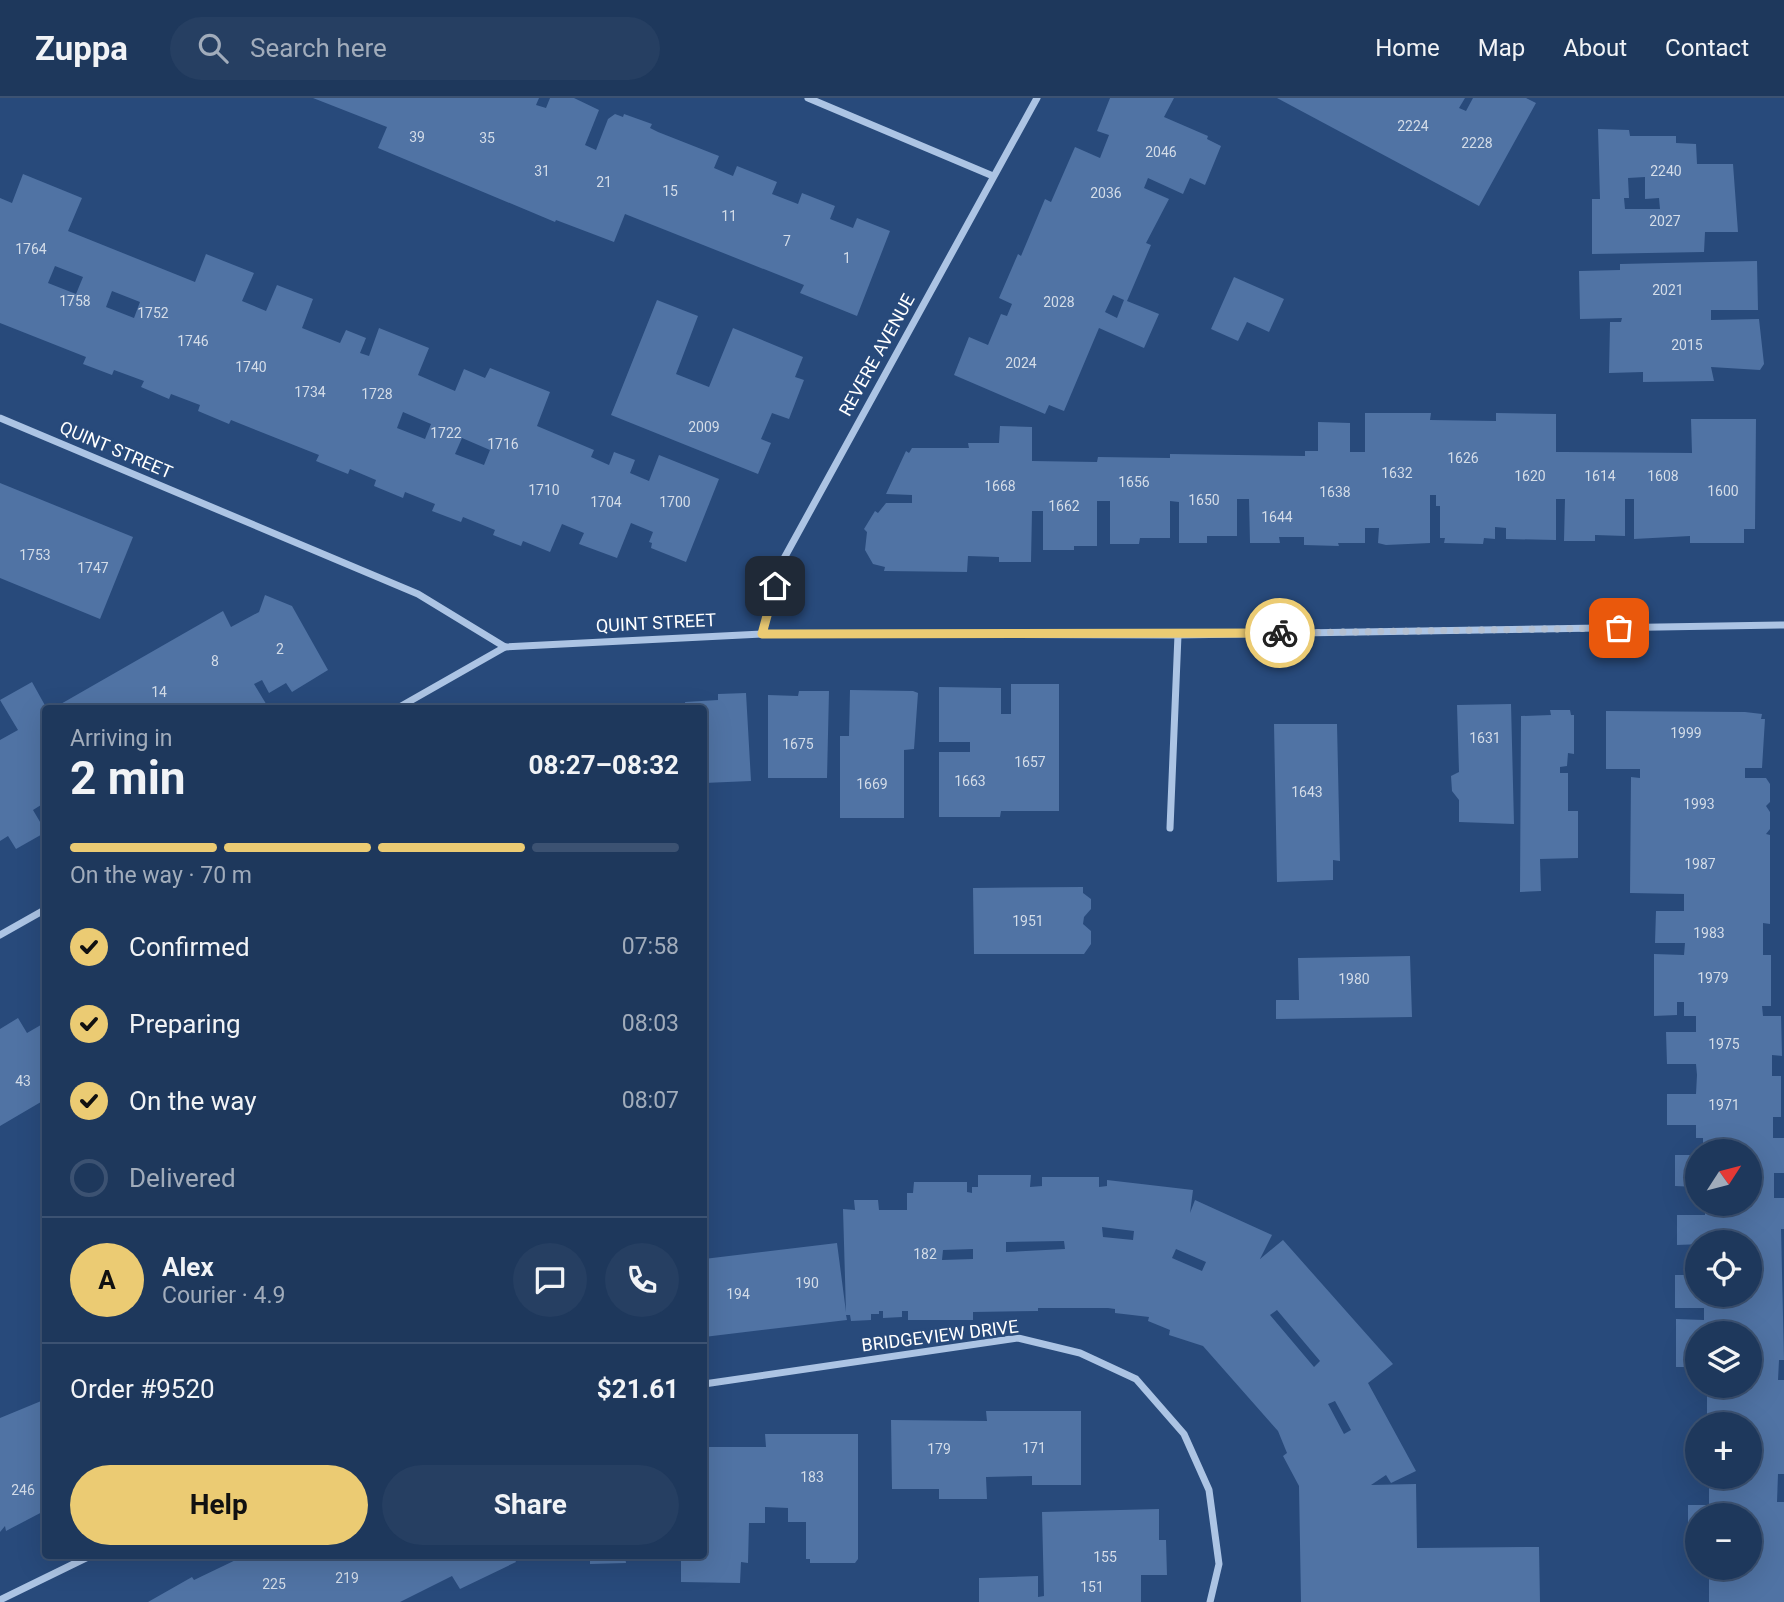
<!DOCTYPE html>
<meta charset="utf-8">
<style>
body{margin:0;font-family:Roboto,sans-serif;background:#263f62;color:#f1f3f6;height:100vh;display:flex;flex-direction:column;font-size:26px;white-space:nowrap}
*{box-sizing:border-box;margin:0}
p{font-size:23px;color:#a1acbb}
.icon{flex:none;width:38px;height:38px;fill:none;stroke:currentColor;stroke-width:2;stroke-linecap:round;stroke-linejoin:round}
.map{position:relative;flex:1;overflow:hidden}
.details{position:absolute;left:42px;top:607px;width:665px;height:854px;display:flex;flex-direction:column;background:#1e385c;border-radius:7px;box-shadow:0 7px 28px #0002,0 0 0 2px #3c5272}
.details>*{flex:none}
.needle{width:46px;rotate:54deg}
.buttons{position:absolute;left:1685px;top:1041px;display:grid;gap:14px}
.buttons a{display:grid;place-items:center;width:77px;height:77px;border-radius:50%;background:#1e385c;box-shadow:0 7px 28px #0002,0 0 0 2px #3c5272;font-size:35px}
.pin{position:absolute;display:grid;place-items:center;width:60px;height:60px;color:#fff;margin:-30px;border-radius:14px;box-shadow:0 4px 10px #0006}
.courier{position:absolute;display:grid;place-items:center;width:70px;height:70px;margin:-35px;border:5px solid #ebcb73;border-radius:50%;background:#fff;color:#222;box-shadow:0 2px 9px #0007}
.head em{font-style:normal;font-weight:700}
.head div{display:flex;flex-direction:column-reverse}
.head{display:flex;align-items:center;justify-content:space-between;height:119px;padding:0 28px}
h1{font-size:46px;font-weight:700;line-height:52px}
.bar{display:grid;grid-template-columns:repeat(4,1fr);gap:10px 7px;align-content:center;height:84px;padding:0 28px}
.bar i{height:9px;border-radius:5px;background:#3c5272}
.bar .selected{background:#ebcb73}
.bar p{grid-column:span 4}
.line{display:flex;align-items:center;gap:18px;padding:0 28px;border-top:2px solid #3c5272}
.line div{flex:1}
.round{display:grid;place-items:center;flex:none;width:74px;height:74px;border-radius:37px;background:#263f62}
ol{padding:0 28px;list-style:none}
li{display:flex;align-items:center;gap:21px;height:77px}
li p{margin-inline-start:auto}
li .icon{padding:7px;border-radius:50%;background:#ebcb73;color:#111;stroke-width:4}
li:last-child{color:#a1acbb}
li i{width:38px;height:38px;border:4px solid #3c5272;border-radius:50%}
.primary-button{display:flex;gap:14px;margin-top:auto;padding:14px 28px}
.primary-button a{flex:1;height:80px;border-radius:42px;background:#ebcb73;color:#111;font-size:28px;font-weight:700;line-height:80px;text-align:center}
.primary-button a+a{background:#263f62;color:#f1f3f6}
header{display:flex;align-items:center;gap:42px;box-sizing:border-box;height:98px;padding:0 35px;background:#1e385c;border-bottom:2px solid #3c5272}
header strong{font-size:33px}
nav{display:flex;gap:38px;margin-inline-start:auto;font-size:24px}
.search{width:490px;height:63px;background:#263f62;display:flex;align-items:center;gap:18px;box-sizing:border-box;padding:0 24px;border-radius:38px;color:#a1acbb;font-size:26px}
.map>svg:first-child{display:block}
.building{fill:#5073a4;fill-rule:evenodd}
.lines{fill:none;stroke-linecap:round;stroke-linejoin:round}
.street{stroke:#acc4e4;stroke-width:7}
.done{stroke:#b4c0d1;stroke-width:7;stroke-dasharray:0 12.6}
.route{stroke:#ebcb73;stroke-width:9}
.labels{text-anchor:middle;stroke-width:5;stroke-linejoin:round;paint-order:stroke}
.number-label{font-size:14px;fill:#d3dce8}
.street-label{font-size:18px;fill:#fff;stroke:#284a7b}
</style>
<header>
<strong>Zuppa</strong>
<div class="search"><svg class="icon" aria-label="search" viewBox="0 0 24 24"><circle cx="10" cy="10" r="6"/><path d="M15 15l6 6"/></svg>Search here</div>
<nav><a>Home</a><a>Map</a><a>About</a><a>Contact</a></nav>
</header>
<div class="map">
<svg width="1784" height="1504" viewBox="0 0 1784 1504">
<rect width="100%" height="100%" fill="#284a7b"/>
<!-- building -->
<g class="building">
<polygon points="313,0 539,0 536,7 546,10 550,0 574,0 599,12 585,47 596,52 608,21 615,16 623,19 624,16 652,26 650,30 658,34 719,58 714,70 733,78 737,68 777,84 772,96 798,106 802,95 835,108 830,121 853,130 857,120 890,133 857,218 800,195 804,187 625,116 614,144 556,122 555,124 378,50 387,29"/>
<path d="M 1110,0 L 1174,0 L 1164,19 L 1208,38 L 1207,41 L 1221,48 L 1205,87 L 1190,80 L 1183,96 L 1148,80 L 1144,90 L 1169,101 L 1146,145 L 1151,147 L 1127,203 L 1159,216 L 1144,250 L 1099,230 L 1064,313 L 1049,307 L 1045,316 L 954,277 L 969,239 L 988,247 L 1001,216 L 1007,218 L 1012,206 L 999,200 L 1018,156 L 1021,158 L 1045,101 L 1051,104 L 1075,49 L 1100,60 L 1109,37 L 1097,33 ZM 1113,197 L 1124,202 L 1117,220 L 1105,214 Z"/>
<polygon points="1277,0 1465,0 1459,10 1466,13 1473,0 1526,0 1536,5 1479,108"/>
<path d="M 1598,31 L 1629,32 L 1630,38 L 1676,38 L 1676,45 L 1696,46 L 1697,66 L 1733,66 L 1738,134 L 1705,134 L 1704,154 L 1592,156 L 1592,101 L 1600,101 ZM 1645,79 L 1645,101 L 1659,100 L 1660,111 L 1625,111 L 1624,100 L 1629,100 L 1628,80 Z"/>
<path d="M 23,76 L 82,100 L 68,133 L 195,184 L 206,156 L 254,175 L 242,203 L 266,213 L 277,187 L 313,201 L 302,230 L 340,245 L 346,232 L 366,240 L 360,255 L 369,258 L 379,230 L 429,250 L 418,277 L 455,293 L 464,271 L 485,280 L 490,270 L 550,294 L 537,328 L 594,352 L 591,359 L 609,367 L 614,354 L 635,362 L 630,375 L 649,383 L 659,357 L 719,381 L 686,464 L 651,450 L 652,445 L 649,444 L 653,434 L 631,425 L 617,460 L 579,446 L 584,435 L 562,426 L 550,454 L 523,443 L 521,448 L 493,437 L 495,432 L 463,419 L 461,424 L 432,413 L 435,406 L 405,394 L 403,400 L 374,388 L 376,382 L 350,371 L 348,376 L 316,363 L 319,357 L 231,322 L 229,326 L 198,313 L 200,307 L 171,296 L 169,301 L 141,289 L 144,283 L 114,272 L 112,277 L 83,266 L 86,259 L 0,225 L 0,100 L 12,105 ZM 55,168 L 83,179 L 76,196 L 48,185 ZM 112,193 L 140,204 L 134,220 L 106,209 ZM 403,314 L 431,326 L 425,341 L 397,330 ZM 462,340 L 490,352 L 484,367 L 455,356 Z"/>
<polygon points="1757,163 1758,212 1711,212 1711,222 1759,221 1764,266 1760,272 1711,269 1714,283 1643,284 1643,274 1609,275 1610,224 1621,224 1622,220 1580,221 1579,173 1620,172 1620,166"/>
<polygon points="1234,179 1284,201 1269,234 1247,224 1238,243 1211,231"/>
<polygon points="657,202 698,218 676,276 709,289 733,230 803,259 795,279 804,282 789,321 772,315 761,341 771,345 758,376 611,317"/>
<polygon points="1365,315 1431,315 1430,322 1496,323 1496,315 1556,316 1556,354 1565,354 1692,355 1691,321 1756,321 1755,431 1744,431 1744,445 1690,445 1690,438 1634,441 1634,401 1625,401 1625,438 1595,437 1595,443 1564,443 1565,401 1556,401 1556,442 1506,441 1506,430 1495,429 1495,441 1484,440 1483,446 1444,445 1445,440 1440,440 1440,408 1436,408 1436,397 1430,397 1430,445 1386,447 1378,445 1379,430 1365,430 1365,445 1338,445 1339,448 1304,447 1304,439 1279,439 1280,445 1250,445 1249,401 1237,401 1237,438 1207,438 1207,445 1179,445 1179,404 1170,403 1170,440 1140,440 1139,446 1110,446 1110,403 1097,403 1097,448 1074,448 1074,452 1043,452 1043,413 1032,413 1031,464 999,464 999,459 968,458 967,474 884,473 885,469 873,466 865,452 867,434 864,431 875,413 878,415 886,405 912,405 912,397 886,396 906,353 909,355 912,350 969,350 968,345 999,345 1000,328 1032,329 1032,363 1097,364 1098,359 1170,360 1170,356 1305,358 1305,353 1318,353 1318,324 1350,325 1350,354 1365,354"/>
<polygon points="0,385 133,439 100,521 0,480"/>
<polygon points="265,497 292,508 328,572 292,594 286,585 269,595 262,582 254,586 268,609 266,611 52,611 223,513 231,529 259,514"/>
<polygon points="32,584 47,611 46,715 41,707 33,712 46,734 16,751 8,738 0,743 0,642 18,632 0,602"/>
<polygon points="1011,586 1059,586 1059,713 1001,713 1000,719 939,719 939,654 970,654 970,644 939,644 939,589 1001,590 1001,616 1011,616"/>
<polygon points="850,592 913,593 918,595 914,651 904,652 904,720 840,720 840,638 849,638"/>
<polygon points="799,593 829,593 827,680 768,680 768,597 798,598"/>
<polygon points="746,595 751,683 704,685 704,611 686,611 685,604 718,602 718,596"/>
<polygon points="670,606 670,611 638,611 638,607"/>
<polygon points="1511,606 1514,726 1459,724 1459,702 1452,693 1451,678 1459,674 1457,607"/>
<polygon points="1550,612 1570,612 1571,617 1574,617 1574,656 1568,655 1567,668 1560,669 1560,675 1568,675 1568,713 1578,713 1578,760 1540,761 1541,793 1520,794 1521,618 1551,617"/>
<polygon points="1606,613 1745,614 1762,616 1761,621 1765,621 1762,670 1745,670 1745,680 1766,680 1770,686 1770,704 1766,708 1770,714 1770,731 1766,736 1770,737 1770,826 1763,825 1763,857 1771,857 1771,908 1762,908 1763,918 1781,918 1782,958 1772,957 1772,978 1781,978 1781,1019 1773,1019 1773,1040 1784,1040 1784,1075 1774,1075 1774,1100 1784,1100 1784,1131 1781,1131 1784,1262 1779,1262 1778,1282 1784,1282 1784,1376 1778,1376 1777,1404 1784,1404 1784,1504 1709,1504 1709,1470 1750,1470 1750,1418 1698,1418 1698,1437 1688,1437 1688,1407 1709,1407 1709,1379 1750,1379 1750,1326 1707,1326 1707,1288 1750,1288 1750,1236 1698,1236 1698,1269 1676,1269 1676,1221 1704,1222 1704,1210 1675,1210 1675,1177 1698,1177 1698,1197 1750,1197 1750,1144 1677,1147 1677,1117 1705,1117 1705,1106 1750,1106 1750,1054 1703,1054 1703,1040 1696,1040 1696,1027 1667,1027 1667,996 1696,996 1697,977 1696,966 1667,966 1666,934 1696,934 1696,918 1684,918 1684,904 1677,904 1677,917 1654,918 1654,856 1684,857 1685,845 1655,845 1656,813 1684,813 1684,796 1630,795 1631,679 1640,680 1640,671 1606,671"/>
<polygon points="1274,626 1337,626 1340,763 1333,762 1333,782 1277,784"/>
<polygon points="1083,789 1083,795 1091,801 1091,811 1084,819 1083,826 1091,833 1091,846 1084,856 974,856 973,790"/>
<polygon points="1410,858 1412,919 1276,921 1276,902 1299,902 1298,860"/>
<polygon points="18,920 27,935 46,924 46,1001 0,1028 0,931"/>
<polygon points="1675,1057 1698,1057 1698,1089 1675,1088"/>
<path d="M 978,1077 L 1031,1077 L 1030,1089 L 1042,1088 L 1042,1079 L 1099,1079 L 1099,1089 L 1107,1088 L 1107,1082 L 1193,1092 L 1190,1115 L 1195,1102 L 1272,1137 L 1260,1161 L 1283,1142 L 1393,1266 L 1368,1285 L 1416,1373 L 1391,1385 L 1386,1377 L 1371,1387 L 1416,1386 L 1417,1450 L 1539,1449 L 1540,1504 L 1301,1504 L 1299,1388 L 1283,1358 L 1287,1355 L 1278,1333 L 1203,1248 L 1169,1237 L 1170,1232 L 1148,1223 L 1149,1219 L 1115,1215 L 1115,1211 L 1108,1210 L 1038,1210 L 1038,1213 L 973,1214 L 973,1222 L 908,1222 L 908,1213 L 902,1213 L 902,1219 L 883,1220 L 883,1213 L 879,1213 L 879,1216 L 871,1216 L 871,1222 L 851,1223 L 850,1217 L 846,1217 L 847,1222 L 704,1239 L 704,1161 L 837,1145 L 846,1214 L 843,1111 L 855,1112 L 854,1102 L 878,1102 L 879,1112 L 907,1112 L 907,1095 L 913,1095 L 914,1084 L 967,1084 L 967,1094 L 972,1095 L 972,1089 L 978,1089 ZM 1102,1129 L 1134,1133 L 1133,1142 L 1103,1139 ZM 1064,1143 L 1065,1151 L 1006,1154 L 1006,1144 ZM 973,1151 L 973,1161 L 942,1162 L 943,1152 ZM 1176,1151 L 1206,1164 L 1202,1173 L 1172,1160 ZM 1277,1212 L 1320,1263 L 1314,1269 L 1270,1217 ZM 1335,1303 L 1351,1332 L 1344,1336 L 1328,1306 Z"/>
<polygon points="46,1301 46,1412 6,1433 5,1428 0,1434 0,1320"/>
<polygon points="986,1313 1081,1313 1081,1387 1032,1387 1032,1378 986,1379 987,1401 939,1401 939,1391 892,1391 891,1322 987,1323"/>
<polygon points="765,1336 858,1336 858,1461 855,1465 810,1465 810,1461 806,1461 806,1424 788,1424 788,1410 765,1409 765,1425 749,1425 748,1465 741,1464 740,1485 681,1484 681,1458 704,1458 704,1349 766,1349"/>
<polygon points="1159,1411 1159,1442 1166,1442 1167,1477 1141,1477 1141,1504 979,1504 979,1480 1038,1478 1038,1499 1044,1498 1042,1414"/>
<polygon points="244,1458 513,1458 516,1464 460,1491 452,1478 400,1504 148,1504 192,1479 194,1482"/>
<polygon points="590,1458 625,1458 626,1465 590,1466"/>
</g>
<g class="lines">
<!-- street -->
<g class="street">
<polyline points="808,0 993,78"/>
<polyline points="0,320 418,496 505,549 762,536 1178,537 1784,527"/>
<polyline points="762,536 782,464 1037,0"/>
<polyline points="396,611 505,549"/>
<polyline points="1170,730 1178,537"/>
<polyline points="0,837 46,811"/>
<polyline points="704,1286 1018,1240 1080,1255 1136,1281 1184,1336 1209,1392 1219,1466 1210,1504"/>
<polyline points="0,1502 90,1458"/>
</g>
</g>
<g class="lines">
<!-- done -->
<polyline class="done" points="1280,535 1619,530"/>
<!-- route -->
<polyline class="route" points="775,488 762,536 1280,535"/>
</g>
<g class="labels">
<!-- number labels -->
<g class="number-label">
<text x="1413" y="33">2224</text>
<text x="417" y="44">39</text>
<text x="487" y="45">35</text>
<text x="1477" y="50">2228</text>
<text x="1161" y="59">2046</text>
<text x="542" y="78">31</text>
<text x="1666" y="78">2240</text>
<text x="604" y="89">21</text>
<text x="670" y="98">15</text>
<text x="1106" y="100">2036</text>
<text x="729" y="123">11</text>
<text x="1665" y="128">2027</text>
<text x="787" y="148">7</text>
<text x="31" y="156">1764</text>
<text x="847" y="165">1</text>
<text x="1668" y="197">2021</text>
<text x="75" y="208">1758</text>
<text x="1059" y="209">2028</text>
<text x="153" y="220">1752</text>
<text x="193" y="248">1746</text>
<text x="1687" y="252">2015</text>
<text x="1021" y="270">2024</text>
<text x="251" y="274">1740</text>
<text x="310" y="299">1734</text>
<text x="377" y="301">1728</text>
<text x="704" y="334">2009</text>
<text x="446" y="340">1722</text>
<text x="503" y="351">1716</text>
<text x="1463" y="365">1626</text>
<text x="1397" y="380">1632</text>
<text x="1530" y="383">1620</text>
<text x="1600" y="383">1614</text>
<text x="1663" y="383">1608</text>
<text x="1134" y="389">1656</text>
<text x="1000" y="393">1668</text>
<text x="544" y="397">1710</text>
<text x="1723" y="398">1600</text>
<text x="1335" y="399">1638</text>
<text x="1204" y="407">1650</text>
<text x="606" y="409">1704</text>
<text x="675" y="409">1700</text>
<text x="1064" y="413">1662</text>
<text x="1277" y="424">1644</text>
<text x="35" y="462">1753</text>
<text x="93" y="475">1747</text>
<text x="280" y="556">2</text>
<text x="215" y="568">8</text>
<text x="159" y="599">14</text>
<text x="1686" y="640">1999</text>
<text x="1485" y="645">1631</text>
<text x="798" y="651">1675</text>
<text x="1030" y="669">1657</text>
<text x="970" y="688">1663</text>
<text x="872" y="691">1669</text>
<text x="1307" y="699">1643</text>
<text x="1699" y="711">1993</text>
<text x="1700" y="771">1987</text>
<text x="1028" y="828">1951</text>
<text x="1709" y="840">1983</text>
<text x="1713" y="885">1979</text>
<text x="1354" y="886">1980</text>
<text x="1724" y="951">1975</text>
<text x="23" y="988">43</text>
<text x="1724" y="1012">1971</text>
<text x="925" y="1161">182</text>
<text x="807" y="1190">190</text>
<text x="738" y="1201">194</text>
<text x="1034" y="1355">171</text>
<text x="939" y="1356">179</text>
<text x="812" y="1384">183</text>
<text x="23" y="1397">246</text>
<text x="1105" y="1464">155</text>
<text x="347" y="1485">219</text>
<text x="274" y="1491">225</text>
<text x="1092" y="1494">151</text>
</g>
<!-- street labels -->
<g class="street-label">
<text transform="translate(877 257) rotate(-61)" y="6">REVERE AVENUE</text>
<text transform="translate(116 352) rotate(23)" y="6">QUINT STREET</text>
<text transform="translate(656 525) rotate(-3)" y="6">QUINT STREET</text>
<text transform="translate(940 1238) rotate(-7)" y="6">BRIDGEVIEW DRIVE</text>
</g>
</g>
</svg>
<div class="buttons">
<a><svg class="needle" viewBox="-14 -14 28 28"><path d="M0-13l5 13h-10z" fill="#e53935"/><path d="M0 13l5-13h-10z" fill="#a1acbb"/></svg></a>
<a><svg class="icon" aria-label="locate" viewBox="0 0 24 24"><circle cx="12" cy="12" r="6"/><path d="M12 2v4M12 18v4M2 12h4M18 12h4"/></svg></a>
<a><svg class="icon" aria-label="layers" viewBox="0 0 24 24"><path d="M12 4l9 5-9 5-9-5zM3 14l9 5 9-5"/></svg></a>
<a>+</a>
<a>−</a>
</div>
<div class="pin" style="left:1619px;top:530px;background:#ea580c"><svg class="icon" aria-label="bag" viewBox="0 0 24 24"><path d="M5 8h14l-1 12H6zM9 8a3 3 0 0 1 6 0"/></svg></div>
<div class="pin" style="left:775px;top:488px;background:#1f2937"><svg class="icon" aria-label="home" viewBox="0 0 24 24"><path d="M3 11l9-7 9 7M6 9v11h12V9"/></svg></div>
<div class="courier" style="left:1280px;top:535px"><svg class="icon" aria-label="bike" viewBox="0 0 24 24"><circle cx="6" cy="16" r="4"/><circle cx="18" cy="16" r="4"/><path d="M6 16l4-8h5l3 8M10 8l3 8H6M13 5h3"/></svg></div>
<section class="details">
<div class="head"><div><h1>2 min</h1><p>Arriving in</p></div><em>08:27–08:32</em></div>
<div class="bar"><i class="selected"></i><i class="selected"></i><i class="selected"></i><i></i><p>On the way · 70 m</p></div>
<ol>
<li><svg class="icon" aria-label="check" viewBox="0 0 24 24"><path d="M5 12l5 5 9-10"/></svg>Confirmed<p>07:58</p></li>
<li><svg class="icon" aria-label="check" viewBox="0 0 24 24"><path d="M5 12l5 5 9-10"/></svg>Preparing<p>08:03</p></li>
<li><svg class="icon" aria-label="check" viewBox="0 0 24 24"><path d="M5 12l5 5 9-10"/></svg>On the way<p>08:07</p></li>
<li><i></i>Delivered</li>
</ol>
<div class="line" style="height:126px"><b class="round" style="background:#ebcb73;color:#111">A</b><div><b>Alex</b><p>Courier · 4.9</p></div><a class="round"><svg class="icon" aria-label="chat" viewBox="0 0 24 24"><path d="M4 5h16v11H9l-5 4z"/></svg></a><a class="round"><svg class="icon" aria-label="phone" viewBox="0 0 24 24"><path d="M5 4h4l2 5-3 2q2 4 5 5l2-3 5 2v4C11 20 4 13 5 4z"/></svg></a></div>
<div class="line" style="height:91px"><div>Order #9520</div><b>$21.61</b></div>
<div class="primary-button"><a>Help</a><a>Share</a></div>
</section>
</div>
